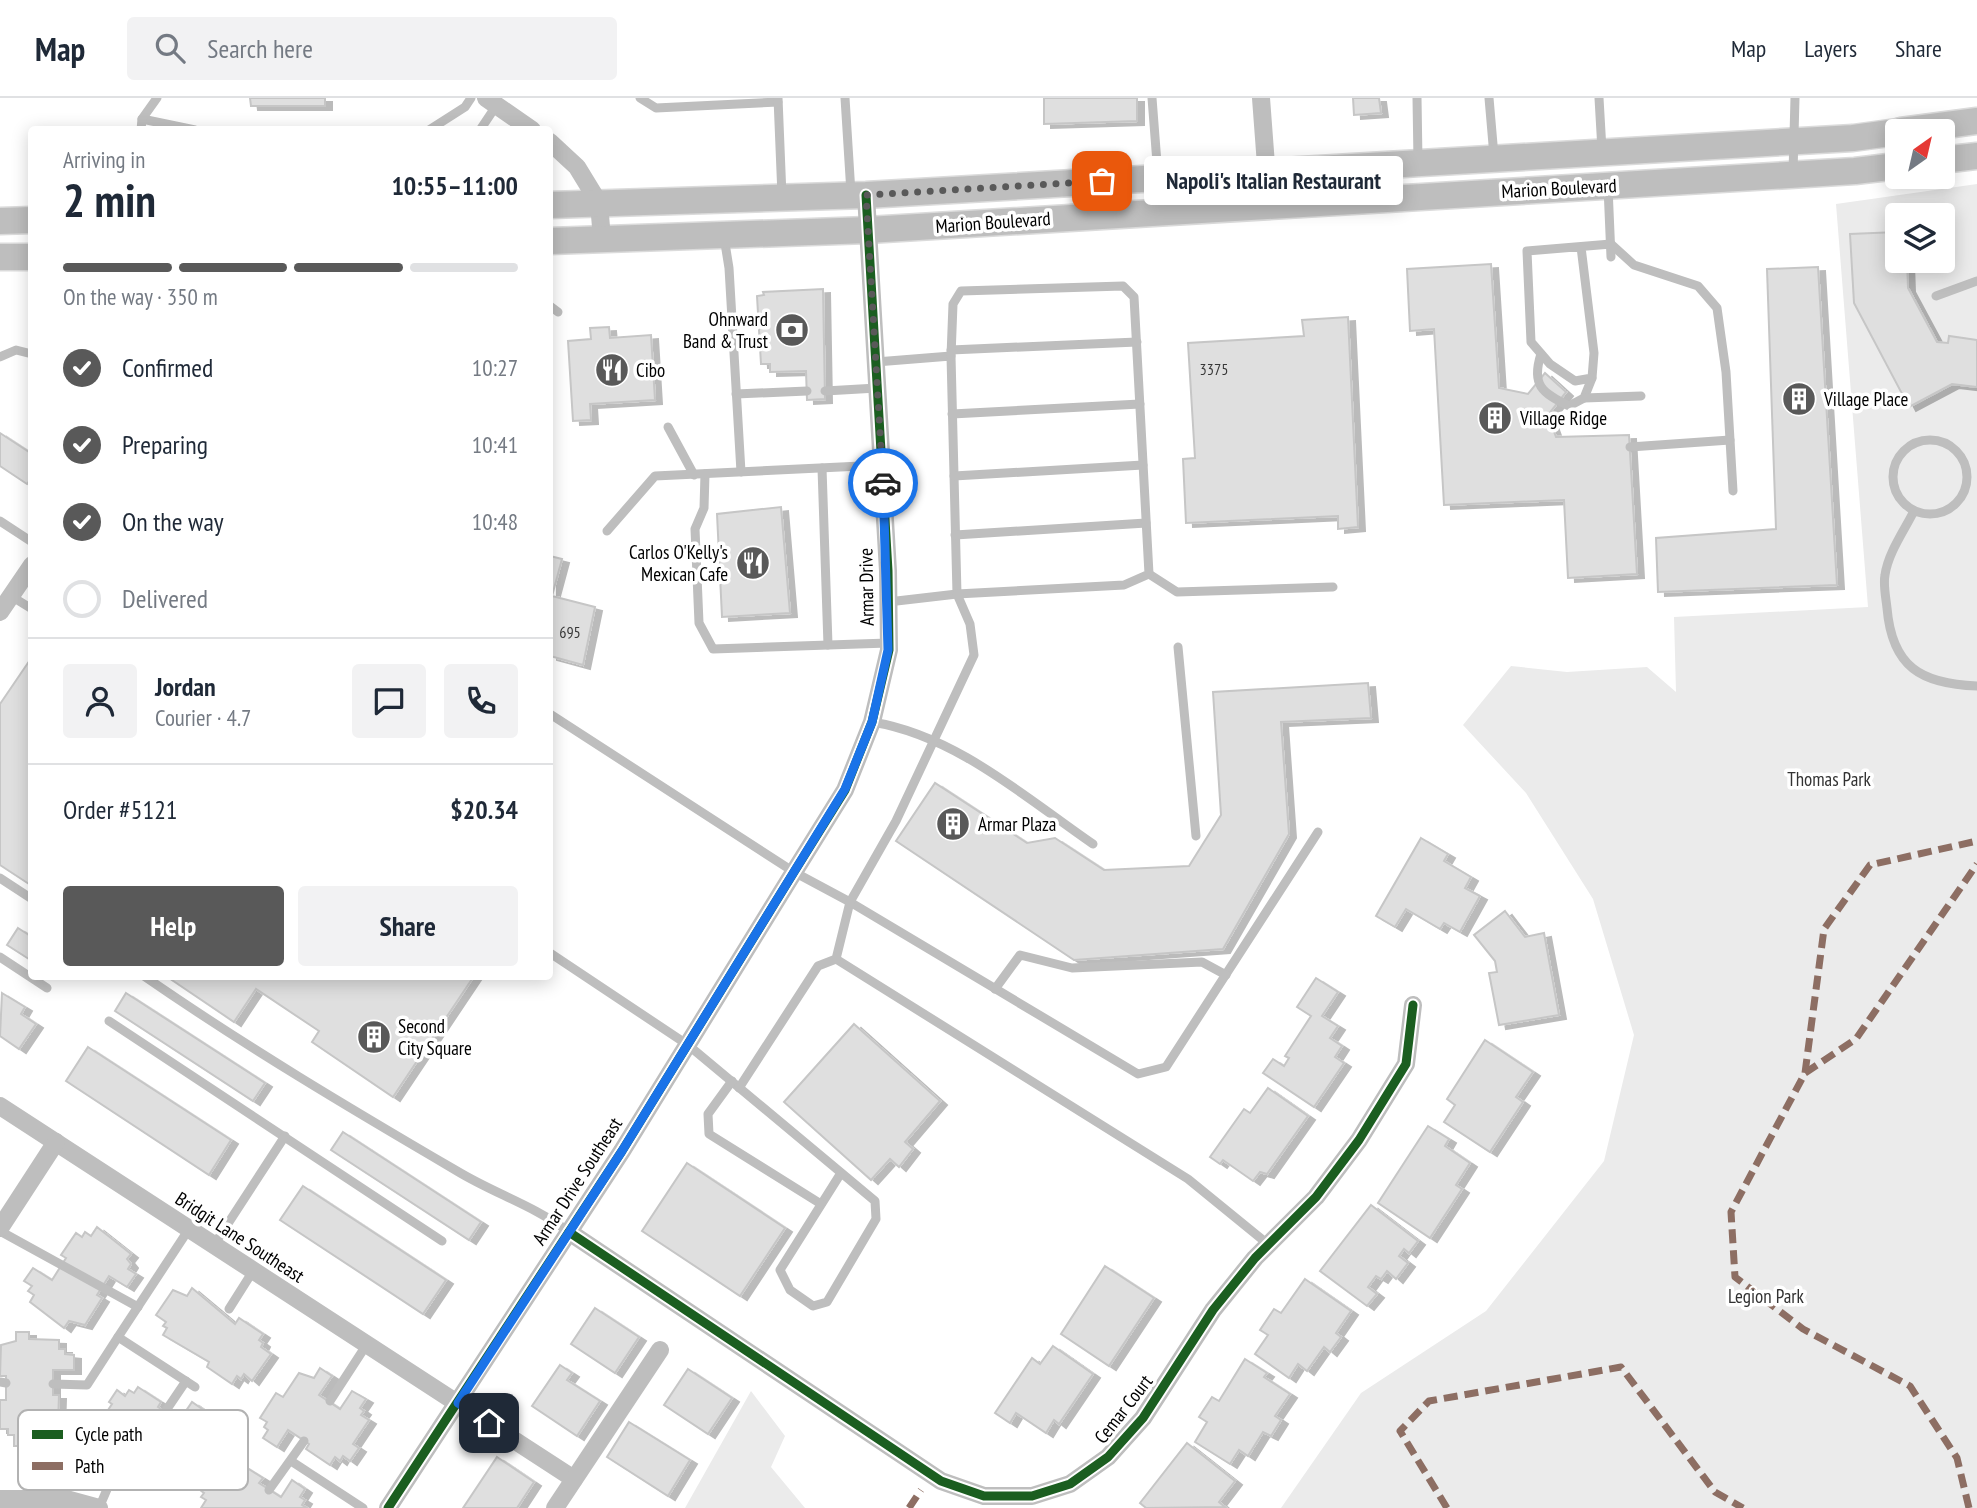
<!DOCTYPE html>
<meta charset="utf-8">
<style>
body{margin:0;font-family:"PT Sans Narrow",sans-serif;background:#f2f2f3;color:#1f2937;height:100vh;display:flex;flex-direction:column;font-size:26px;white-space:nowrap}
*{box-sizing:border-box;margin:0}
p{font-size:23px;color:#747a83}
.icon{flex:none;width:38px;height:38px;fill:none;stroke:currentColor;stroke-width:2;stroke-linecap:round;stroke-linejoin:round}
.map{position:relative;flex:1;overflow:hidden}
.panel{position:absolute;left:28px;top:28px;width:525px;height:854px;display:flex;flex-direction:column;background:#fff;border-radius:7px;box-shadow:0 4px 18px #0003}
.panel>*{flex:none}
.needle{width:46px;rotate:34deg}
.tools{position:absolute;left:1885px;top:21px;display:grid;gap:14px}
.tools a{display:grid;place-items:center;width:70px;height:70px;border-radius:7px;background:#fff;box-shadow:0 4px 18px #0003;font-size:35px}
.pin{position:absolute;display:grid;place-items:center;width:60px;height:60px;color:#fff;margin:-30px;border-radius:14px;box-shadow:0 4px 10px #0006}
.courier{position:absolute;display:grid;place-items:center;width:70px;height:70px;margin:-35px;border:5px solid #1a73e8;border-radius:50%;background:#fff;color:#222;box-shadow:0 2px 9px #0007}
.bubble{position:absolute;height:49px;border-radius:7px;background:#fff;box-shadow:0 4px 18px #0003;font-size:23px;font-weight:600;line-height:49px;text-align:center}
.headline em{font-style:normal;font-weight:600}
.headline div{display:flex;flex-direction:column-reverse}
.headline{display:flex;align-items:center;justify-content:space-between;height:119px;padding:0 35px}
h1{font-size:46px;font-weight:600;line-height:52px}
.bar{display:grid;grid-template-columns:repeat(4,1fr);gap:10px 7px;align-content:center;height:84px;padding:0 35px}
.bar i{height:9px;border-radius:5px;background:#e0e1e3}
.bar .on{background:#595959}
.bar p{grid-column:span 4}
.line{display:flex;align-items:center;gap:18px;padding:0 35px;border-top:2px solid #e0e1e3}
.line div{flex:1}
.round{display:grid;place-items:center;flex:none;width:74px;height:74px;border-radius:7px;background:#f2f2f3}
ol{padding:0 35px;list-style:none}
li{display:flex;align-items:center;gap:21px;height:77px}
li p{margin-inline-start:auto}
li .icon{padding:7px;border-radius:50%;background:#595959;color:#fff;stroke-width:4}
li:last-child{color:#747a83}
li i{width:38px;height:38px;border:4px solid #e0e1e3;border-radius:50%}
.action{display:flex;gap:14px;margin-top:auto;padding:14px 35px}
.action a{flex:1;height:80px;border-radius:7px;background:#595959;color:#fff;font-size:28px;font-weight:600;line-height:80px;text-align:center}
.action a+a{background:#f2f2f3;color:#1f2937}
header{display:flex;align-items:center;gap:42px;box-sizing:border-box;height:98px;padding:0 35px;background:#fff;border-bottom:2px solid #e0e1e3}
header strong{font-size:33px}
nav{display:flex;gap:38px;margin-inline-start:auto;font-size:24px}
.search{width:490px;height:63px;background:#f2f2f3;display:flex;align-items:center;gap:18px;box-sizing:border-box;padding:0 24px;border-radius:7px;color:#747a83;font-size:26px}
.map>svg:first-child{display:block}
.green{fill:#ebebeb;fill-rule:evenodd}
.building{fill:#dfdfdf;stroke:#c6c6c6;stroke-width:2;filter:url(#shadow)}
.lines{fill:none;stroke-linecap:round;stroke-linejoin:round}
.primary-casing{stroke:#dbdbdb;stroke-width:29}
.lane{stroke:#bebebe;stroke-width:9}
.street{stroke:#bebebe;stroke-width:18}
.primary{stroke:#bebebe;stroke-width:26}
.quiet{stroke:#8d6e63;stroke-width:7;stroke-dasharray:14 7;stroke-linecap:butt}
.cycleway-casing{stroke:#fff;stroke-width:13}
.cycleway{stroke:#1b5e20;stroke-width:9}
.done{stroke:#595959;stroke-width:7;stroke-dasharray:0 12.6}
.route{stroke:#1a73e8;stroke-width:9}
.labels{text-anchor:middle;stroke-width:7;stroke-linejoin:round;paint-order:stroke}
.number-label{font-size:16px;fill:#383838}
.street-label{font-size:19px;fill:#000;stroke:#fff}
.poi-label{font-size:19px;fill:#000;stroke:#fff;text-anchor:start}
.park-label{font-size:19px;fill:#323232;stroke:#fff}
.key{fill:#fff;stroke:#b2b2b2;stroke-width:2}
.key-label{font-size:19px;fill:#000}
</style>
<header>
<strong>Map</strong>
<div class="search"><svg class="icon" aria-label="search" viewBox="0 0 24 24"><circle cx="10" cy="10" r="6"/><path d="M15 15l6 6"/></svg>Search here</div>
<nav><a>Map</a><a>Layers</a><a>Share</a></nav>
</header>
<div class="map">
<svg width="1977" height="1410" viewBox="0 0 1977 1410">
<defs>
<filter id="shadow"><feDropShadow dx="7" dy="4" stdDeviation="0" flood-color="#0004"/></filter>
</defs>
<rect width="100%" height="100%" fill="#fff"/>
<!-- green -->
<g class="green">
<path d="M 1977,86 L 1977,1410 L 1281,1410 L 1361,1295 L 1486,1213 L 1604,1063 L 1634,937 L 1593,801 L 1526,695 L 1463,627 L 1511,568 L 1567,574 L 1647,569 L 1676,594 L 1674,519 L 1868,509 L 1836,106 ZM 1897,117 L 1942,117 L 1942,163 L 1897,163 Z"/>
<polygon points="751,1293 785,1338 771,1369 805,1410 685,1410"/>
</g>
<!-- building -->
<g class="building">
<polygon points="250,0 325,0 325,8 251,8"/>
<polygon points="1044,0 1137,0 1137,23 1044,26"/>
<polygon points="1353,0 1379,0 1381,15 1354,17"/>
<polygon points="1897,134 1897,163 1907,163 1908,190 1937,244 1948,245 1949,238 1977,242 1977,289 1952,286 1909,309 1854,205 1850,136"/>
<polygon points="1491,166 1499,290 1528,296 1545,275 1566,294 1548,317 1556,339 1629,337 1637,476 1568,480 1564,402 1444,407 1434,231 1410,233 1407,171"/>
<polygon points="1818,169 1837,487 1658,494 1656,440 1776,431 1767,171"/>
<polygon points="823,191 825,301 807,302 806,273 770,274 770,266 761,266 757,198 764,197 763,194"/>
<polygon points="1348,219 1358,429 1338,431 1338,418 1186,425 1183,361 1195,360 1188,245 1304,238 1302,222"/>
<polygon points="609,229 610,240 651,237 655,302 590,306 591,322 573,323 568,243 591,241 590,230"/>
<polygon points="0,335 32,356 32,380 27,386 0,368"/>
<polygon points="781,409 790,515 722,519 717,416"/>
<polygon points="550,458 562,461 552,498 595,509 583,567 550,558"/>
<polygon points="32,559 32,788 0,767 0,606"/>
<polygon points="1368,585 1371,620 1281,624 1289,736 1223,851 1074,862 896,743 935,685 1027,745 1055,740 1104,772 1189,768 1221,717 1213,594"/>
<polygon points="1421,740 1448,756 1444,763 1471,779 1465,790 1480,798 1460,834 1444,825 1440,831 1406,811 1395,829 1376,818"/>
<polygon points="1505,813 1525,839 1544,835 1559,917 1499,927 1489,875 1497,874 1495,863 1474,837"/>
<polygon points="18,830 32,839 32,863 7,847"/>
<polygon points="166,878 474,878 393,999 312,944 319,933 256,891 234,924"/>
<polygon points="1316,880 1338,894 1322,918 1338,928 1330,940 1342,948 1335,959 1344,965 1314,1009 1263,975 1273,961 1284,968 1289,960 1285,958 1311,918 1297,909"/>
<polygon points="2,895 25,909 21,916 36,926 19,951 0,938"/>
<polygon points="126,895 265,985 253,1003 115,913"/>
<polygon points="854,926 940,1003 905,1044 913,1051 899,1069 890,1061 871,1082 784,1004"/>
<polygon points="1485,942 1533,974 1516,999 1523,1004 1490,1054 1444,1024 1455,1007 1447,1001"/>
<polygon points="88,949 231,1042 209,1077 66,983"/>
<polygon points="1268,990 1308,1018 1267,1076 1260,1074 1253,1083 1223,1062 1220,1066 1210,1059 1244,1011 1250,1015"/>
<polygon points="1428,1028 1449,1041 1445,1048 1470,1065 1456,1087 1462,1091 1430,1140 1378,1105"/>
<polygon points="343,1034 481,1124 469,1142 331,1052"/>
<polygon points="687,1065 785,1130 740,1198 642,1133"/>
<polygon points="303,1088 446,1182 423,1216 280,1122"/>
<polygon points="1371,1107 1418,1143 1409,1155 1404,1151 1399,1158 1408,1165 1396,1181 1387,1173 1381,1181 1376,1178 1368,1189 1377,1196 1367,1208 1320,1173"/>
<polygon points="97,1129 131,1156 127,1161 131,1166 128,1171 136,1176 127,1189 109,1178 97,1197 102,1200 85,1227 69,1223 64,1230 30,1204 34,1197 28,1193 32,1188 24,1183 33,1170 52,1182 66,1160 61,1157 76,1135 82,1139 85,1134 91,1138"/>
<polygon points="1105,1168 1154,1200 1109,1268 1061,1236"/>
<polygon points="1305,1181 1351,1213 1336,1235 1341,1239 1330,1254 1324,1249 1307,1273 1298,1266 1289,1280 1255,1256 1268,1237 1260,1232 1274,1211 1281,1215"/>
<polygon points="192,1190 235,1226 239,1220 263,1236 259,1242 263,1245 261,1249 271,1256 252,1283 244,1276 241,1281 237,1278 232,1286 207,1269 209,1264 163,1237 167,1230 163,1228 166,1224 156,1217 173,1192 187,1198"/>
<polygon points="595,1210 639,1239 615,1275 571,1246"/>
<polygon points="16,1234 29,1234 29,1241 59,1242 59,1251 65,1251 65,1256 74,1257 74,1272 53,1272 53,1297 59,1297 58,1326 49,1325 49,1332 44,1332 44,1341 29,1340 29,1348 14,1348 14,1337 8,1337 8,1331 0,1331 0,1302 6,1302 6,1278 0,1278 1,1247 16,1243"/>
<polygon points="1053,1248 1093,1276 1059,1326 1054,1322 1046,1335 1016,1315 1010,1325 995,1315 1032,1260 1040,1266"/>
<polygon points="1245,1261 1267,1275 1264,1279 1290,1296 1275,1318 1281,1322 1271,1338 1263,1334 1248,1358 1239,1352 1230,1366 1195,1344 1207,1324 1199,1319 1212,1299 1219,1303"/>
<polygon points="560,1267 572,1275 567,1282 600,1303 577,1338 532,1308"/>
<polygon points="320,1270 332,1278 319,1297 340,1311 352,1293 366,1301 360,1310 364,1313 361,1317 369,1322 353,1346 359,1350 350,1363 343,1358 340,1363 335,1359 330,1367 306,1351 309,1346 288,1332 277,1349 263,1340 268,1332 264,1329 267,1324 260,1320 276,1295 283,1299 299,1275 314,1280"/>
<polygon points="688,1271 732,1300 708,1336 664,1307"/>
<polygon points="138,1289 161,1304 158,1309 179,1323 192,1304 205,1313 200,1321 205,1324 201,1330 208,1335 187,1372 180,1367 175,1374 171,1371 167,1378 140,1360 144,1355 125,1342 113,1359 99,1350 105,1342 100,1339 102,1333 96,1330 112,1306 109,1304 117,1292 125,1298 129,1292 134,1295"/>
<polygon points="629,1324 690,1362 668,1398 607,1359"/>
<polygon points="1187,1345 1235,1383 1219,1404 1225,1409 1146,1410 1140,1405"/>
<polygon points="497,1359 534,1384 517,1410 463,1410"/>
<polygon points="239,1365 263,1380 259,1385 281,1399 292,1382 305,1391 300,1399 305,1402 302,1407 307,1410 201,1410 206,1402 201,1399 204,1395 196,1389 204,1376 211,1380 218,1368 226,1373 229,1369 234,1372"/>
</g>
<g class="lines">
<!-- primary casing -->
<g class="primary-casing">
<g id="primary">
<polyline points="1901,33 1977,23"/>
<polyline points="1942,62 1977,58"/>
<polyline points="550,107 866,97 1853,40 1897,34"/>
<polyline points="0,123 32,122"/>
<polyline points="550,143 868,132 1855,73 1897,68"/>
<polyline points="0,159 32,159"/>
</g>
</g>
<!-- lane -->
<g class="lane">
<polyline points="640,0 656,10 778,4"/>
<polyline points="778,0 782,98"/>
<polyline points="845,0 851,95"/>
<polyline points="1152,0 1158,78"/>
<polyline points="1417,0 1418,63"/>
<polyline points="1489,0 1494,58"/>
<polyline points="1599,0 1602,52"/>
<polyline points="142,21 195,32"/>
<polyline points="141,32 142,21 157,0"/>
<polyline points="429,32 465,9 471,0"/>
<polyline points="480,32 496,8"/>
<polyline points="1793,75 1795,0"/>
<polyline points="1608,89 1611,159"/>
<polyline points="724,139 729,170 741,374"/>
<polyline points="1581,149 1594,255 1592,280 1575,283 1550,266 1531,244 1527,153 1611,146 1634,167 1698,188 1717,210 1726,274 1733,393"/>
<polyline points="1936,198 1977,183"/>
<polyline points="550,208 558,214"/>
<polyline points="951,252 1137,244"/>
<path d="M 1541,256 C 1531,287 1542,295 1569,308 L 1584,300 L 1592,280"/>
<polyline points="0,259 16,252 32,256"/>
<polyline points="876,264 951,258 957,496 888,504"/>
<polyline points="825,293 877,290"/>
<polyline points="736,296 807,293"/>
<polyline points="1584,300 1641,298"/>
<polyline points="952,316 1140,306"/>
<polyline points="668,329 694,377"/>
<circle cx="1930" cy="379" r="37"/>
<polyline points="1630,349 1730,342"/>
<polyline points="822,370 828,547"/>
<polyline points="705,376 704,410 695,431 699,525 713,551 888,545"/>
<polyline points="954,378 1143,367"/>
<path d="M 1914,413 C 1904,433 1888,455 1885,477 C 1883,487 1886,500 1887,510 C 1892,569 1921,586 1977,588"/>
<polyline points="0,423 32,444"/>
<polyline points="607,433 655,378 882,367"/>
<polyline points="955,437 1146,425"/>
<polyline points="1149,476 1177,494 1333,489"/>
<polyline points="11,498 32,511"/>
<polyline points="1178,549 1196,738"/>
<polyline points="550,616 794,774 850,804 1138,976 1166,969 1318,734"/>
<path d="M 872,624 C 955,637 1026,700 1093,746"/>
<polyline points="0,780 32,801"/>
<polyline points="550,855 688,947 875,1103 876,1121 827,1204 813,1208 790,1192 780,1172 841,1075"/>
<polyline points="0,859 47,890"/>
<polyline points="836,861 1188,1081 1269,1147"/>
<path d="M 144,878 C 245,948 351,1011 457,1073 C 495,1096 533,1107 569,1134"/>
<polyline points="995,891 1020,857 1072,870 1202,864 1226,877"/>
<polyline points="109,923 442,1143"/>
<polyline points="732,983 708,1016 709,1036 821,1106"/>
<polyline points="739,990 818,868 836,861 850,804 896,723 974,557 970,526 957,496 1124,487 1149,476 1134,199 1123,188 961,193 953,206 951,258"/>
<polyline points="189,1131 118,1239 195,1289"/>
<polyline points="0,1133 138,1209"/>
<polyline points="214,1147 285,1038"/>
<polyline points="229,1211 253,1173"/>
<polyline points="0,1284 6,1285"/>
<polyline points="53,1286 87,1287 118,1239"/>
<polyline points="330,1303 367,1246"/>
<polyline points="165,1314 186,1283"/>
<polyline points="291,1363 363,1410"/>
<polyline points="269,1392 304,1343"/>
<polyline points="99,1410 114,1375 135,1349"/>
</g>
<!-- street -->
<g class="street">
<polyline points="486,0 532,32"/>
<polyline points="1261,0 1269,107"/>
<polyline points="550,44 577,69 599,105 602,141"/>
<polyline points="0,514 32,467"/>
<polyline points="0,1008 574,1381"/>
<polyline points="0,1130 56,1044"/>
<polyline points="569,1134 941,1383 984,1398 1032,1398 1070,1386 1108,1359 1143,1320 1213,1212 1255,1160 1316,1099 1359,1042 1406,966 1413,907"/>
<polyline points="0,1401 66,1401 99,1410"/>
<polyline points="388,1410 622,1053 794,774 845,692 872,624 889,552 888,473 866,97"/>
<polyline points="555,1410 660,1252"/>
</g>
<!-- primary -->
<use href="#primary" class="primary"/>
<!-- quiet -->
<g class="quiet">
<polyline points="1805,975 1856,941 1977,766"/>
<polyline points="909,1410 921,1392"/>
<polyline points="1447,1410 1400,1333 1429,1303 1621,1269 1715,1394 1743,1410"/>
<polyline points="1969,1410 1957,1360 1910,1288 1803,1231 1735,1179 1731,1114 1805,975 1824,831 1870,767 1977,743"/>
</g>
<!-- cycleway casing -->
<g class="cycleway-casing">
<g id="cycleway">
<polyline points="569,1134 941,1383 984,1398 1032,1398 1070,1386 1108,1359 1143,1320 1213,1212 1255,1160 1316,1099 1359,1042 1406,966 1413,907"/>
<polyline points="388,1410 622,1053 794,774 845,692 872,624 889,552 888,473 866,97"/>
</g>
</g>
<!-- cycleway -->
<use href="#cycleway" class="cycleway"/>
</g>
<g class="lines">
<!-- done -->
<polyline class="done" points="883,385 866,97 1102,83"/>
<!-- route -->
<polyline class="route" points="489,1325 458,1305 622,1053 845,691 872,624 888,552 883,385"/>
</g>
<!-- icons -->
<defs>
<g id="bank-disc" transform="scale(1.75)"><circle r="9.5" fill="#595959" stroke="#fff"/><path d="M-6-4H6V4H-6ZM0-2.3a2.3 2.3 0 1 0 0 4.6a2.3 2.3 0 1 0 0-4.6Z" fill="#fff"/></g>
<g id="restaurant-disc" transform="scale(1.75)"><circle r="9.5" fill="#595959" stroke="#fff"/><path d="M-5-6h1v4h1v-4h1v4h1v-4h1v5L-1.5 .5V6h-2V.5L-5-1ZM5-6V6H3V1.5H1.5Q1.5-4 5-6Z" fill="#fff"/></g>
<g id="building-disc" transform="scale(1.75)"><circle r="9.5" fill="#595959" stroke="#fff"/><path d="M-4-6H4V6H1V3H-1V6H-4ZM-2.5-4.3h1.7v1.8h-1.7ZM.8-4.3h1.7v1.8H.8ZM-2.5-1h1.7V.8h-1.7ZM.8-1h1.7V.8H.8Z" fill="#fff"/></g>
</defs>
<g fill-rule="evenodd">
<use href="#bank-disc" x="792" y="232"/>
<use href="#restaurant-disc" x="612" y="272"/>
<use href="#building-disc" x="1799" y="301"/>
<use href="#building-disc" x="1495" y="320"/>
<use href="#restaurant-disc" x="753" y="465"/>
<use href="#building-disc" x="953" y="726"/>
<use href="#building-disc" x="374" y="939"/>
</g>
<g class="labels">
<!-- number labels -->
<g class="number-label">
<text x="1214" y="277">3375</text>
<text x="570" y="540">695</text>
</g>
<!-- street labels -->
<g class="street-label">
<text transform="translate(1559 90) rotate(-3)" y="7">Marion Boulevard</text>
<text transform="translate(993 124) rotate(-4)" y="7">Marion Boulevard</text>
<text transform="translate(866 489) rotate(-91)" y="7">Armar Drive</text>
<text transform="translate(577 1083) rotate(-57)" y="7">Armar Drive Southeast</text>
<text transform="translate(240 1139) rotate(33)" y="7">Bridgit Lane Southeast</text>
<text transform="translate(1123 1311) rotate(-52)" y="7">Cemar Court</text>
</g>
<!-- poi labels -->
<g class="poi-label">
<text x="768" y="228" text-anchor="end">Ohnward<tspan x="768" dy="22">Band &amp; Trust</tspan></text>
<text x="636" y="279">Cibo</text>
<text x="1824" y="308">Village Place</text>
<text x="1520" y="327">Village Ridge</text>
<text x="728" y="461" text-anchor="end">Carlos O'Kelly's<tspan x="728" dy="22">Mexican Cafe</tspan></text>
<text x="978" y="733">Armar Plaza</text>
<text x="398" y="935">Second<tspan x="398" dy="22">City Square</tspan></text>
</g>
<!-- park labels -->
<g class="park-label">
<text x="1829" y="688">Thomas Park</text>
<text x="1766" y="1205">Legion Park</text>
</g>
</g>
<!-- legend -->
<rect x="18" y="1312" width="230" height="80" rx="10" class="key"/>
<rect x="32" y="1332" width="31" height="9" fill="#1b5e20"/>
<rect x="32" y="1364" width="31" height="8" fill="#8d6e63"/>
<g class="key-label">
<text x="75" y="1343">Cycle path</text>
<text x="75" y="1375">Path</text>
</g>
</svg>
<div class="tools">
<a><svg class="needle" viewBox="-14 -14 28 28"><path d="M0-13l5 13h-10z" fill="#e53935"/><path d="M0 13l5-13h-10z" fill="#747a83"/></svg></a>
<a><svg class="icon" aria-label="layers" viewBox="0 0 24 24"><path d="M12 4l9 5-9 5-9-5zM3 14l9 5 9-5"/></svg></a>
</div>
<div class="pin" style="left:1102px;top:83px;background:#ea580c"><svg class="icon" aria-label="bag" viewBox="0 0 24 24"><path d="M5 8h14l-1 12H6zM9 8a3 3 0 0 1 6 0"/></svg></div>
<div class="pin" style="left:489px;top:1325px;background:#1f2937"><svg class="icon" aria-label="home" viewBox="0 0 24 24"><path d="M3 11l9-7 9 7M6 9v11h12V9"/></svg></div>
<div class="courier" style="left:883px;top:385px"><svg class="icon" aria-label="car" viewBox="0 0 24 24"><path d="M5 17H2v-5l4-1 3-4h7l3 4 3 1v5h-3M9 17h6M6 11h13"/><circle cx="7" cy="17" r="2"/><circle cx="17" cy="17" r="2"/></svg></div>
<div class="bubble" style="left:1144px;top:58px;width:259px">Napoli's Italian Restaurant</div>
<section class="panel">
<div class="headline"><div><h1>2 min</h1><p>Arriving in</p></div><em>10:55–11:00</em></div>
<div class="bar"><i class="on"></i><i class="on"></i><i class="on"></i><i></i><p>On the way · 350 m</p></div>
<ol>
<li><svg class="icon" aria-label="check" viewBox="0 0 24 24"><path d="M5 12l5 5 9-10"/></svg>Confirmed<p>10:27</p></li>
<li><svg class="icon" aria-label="check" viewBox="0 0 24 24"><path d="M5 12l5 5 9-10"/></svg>Preparing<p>10:41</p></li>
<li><svg class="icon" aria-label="check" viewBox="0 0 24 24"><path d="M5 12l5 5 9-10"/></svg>On the way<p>10:48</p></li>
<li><i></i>Delivered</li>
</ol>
<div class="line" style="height:126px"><a class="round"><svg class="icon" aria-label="person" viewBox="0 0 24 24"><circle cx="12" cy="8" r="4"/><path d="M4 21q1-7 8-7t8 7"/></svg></a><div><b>Jordan</b><p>Courier · 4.7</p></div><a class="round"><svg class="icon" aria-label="chat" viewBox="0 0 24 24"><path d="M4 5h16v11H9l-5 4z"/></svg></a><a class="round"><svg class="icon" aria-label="phone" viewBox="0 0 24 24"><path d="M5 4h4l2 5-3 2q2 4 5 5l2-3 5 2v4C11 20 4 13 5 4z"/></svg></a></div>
<div class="line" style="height:91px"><div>Order #5121</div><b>$20.34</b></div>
<div class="action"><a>Help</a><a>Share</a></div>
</section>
</div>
